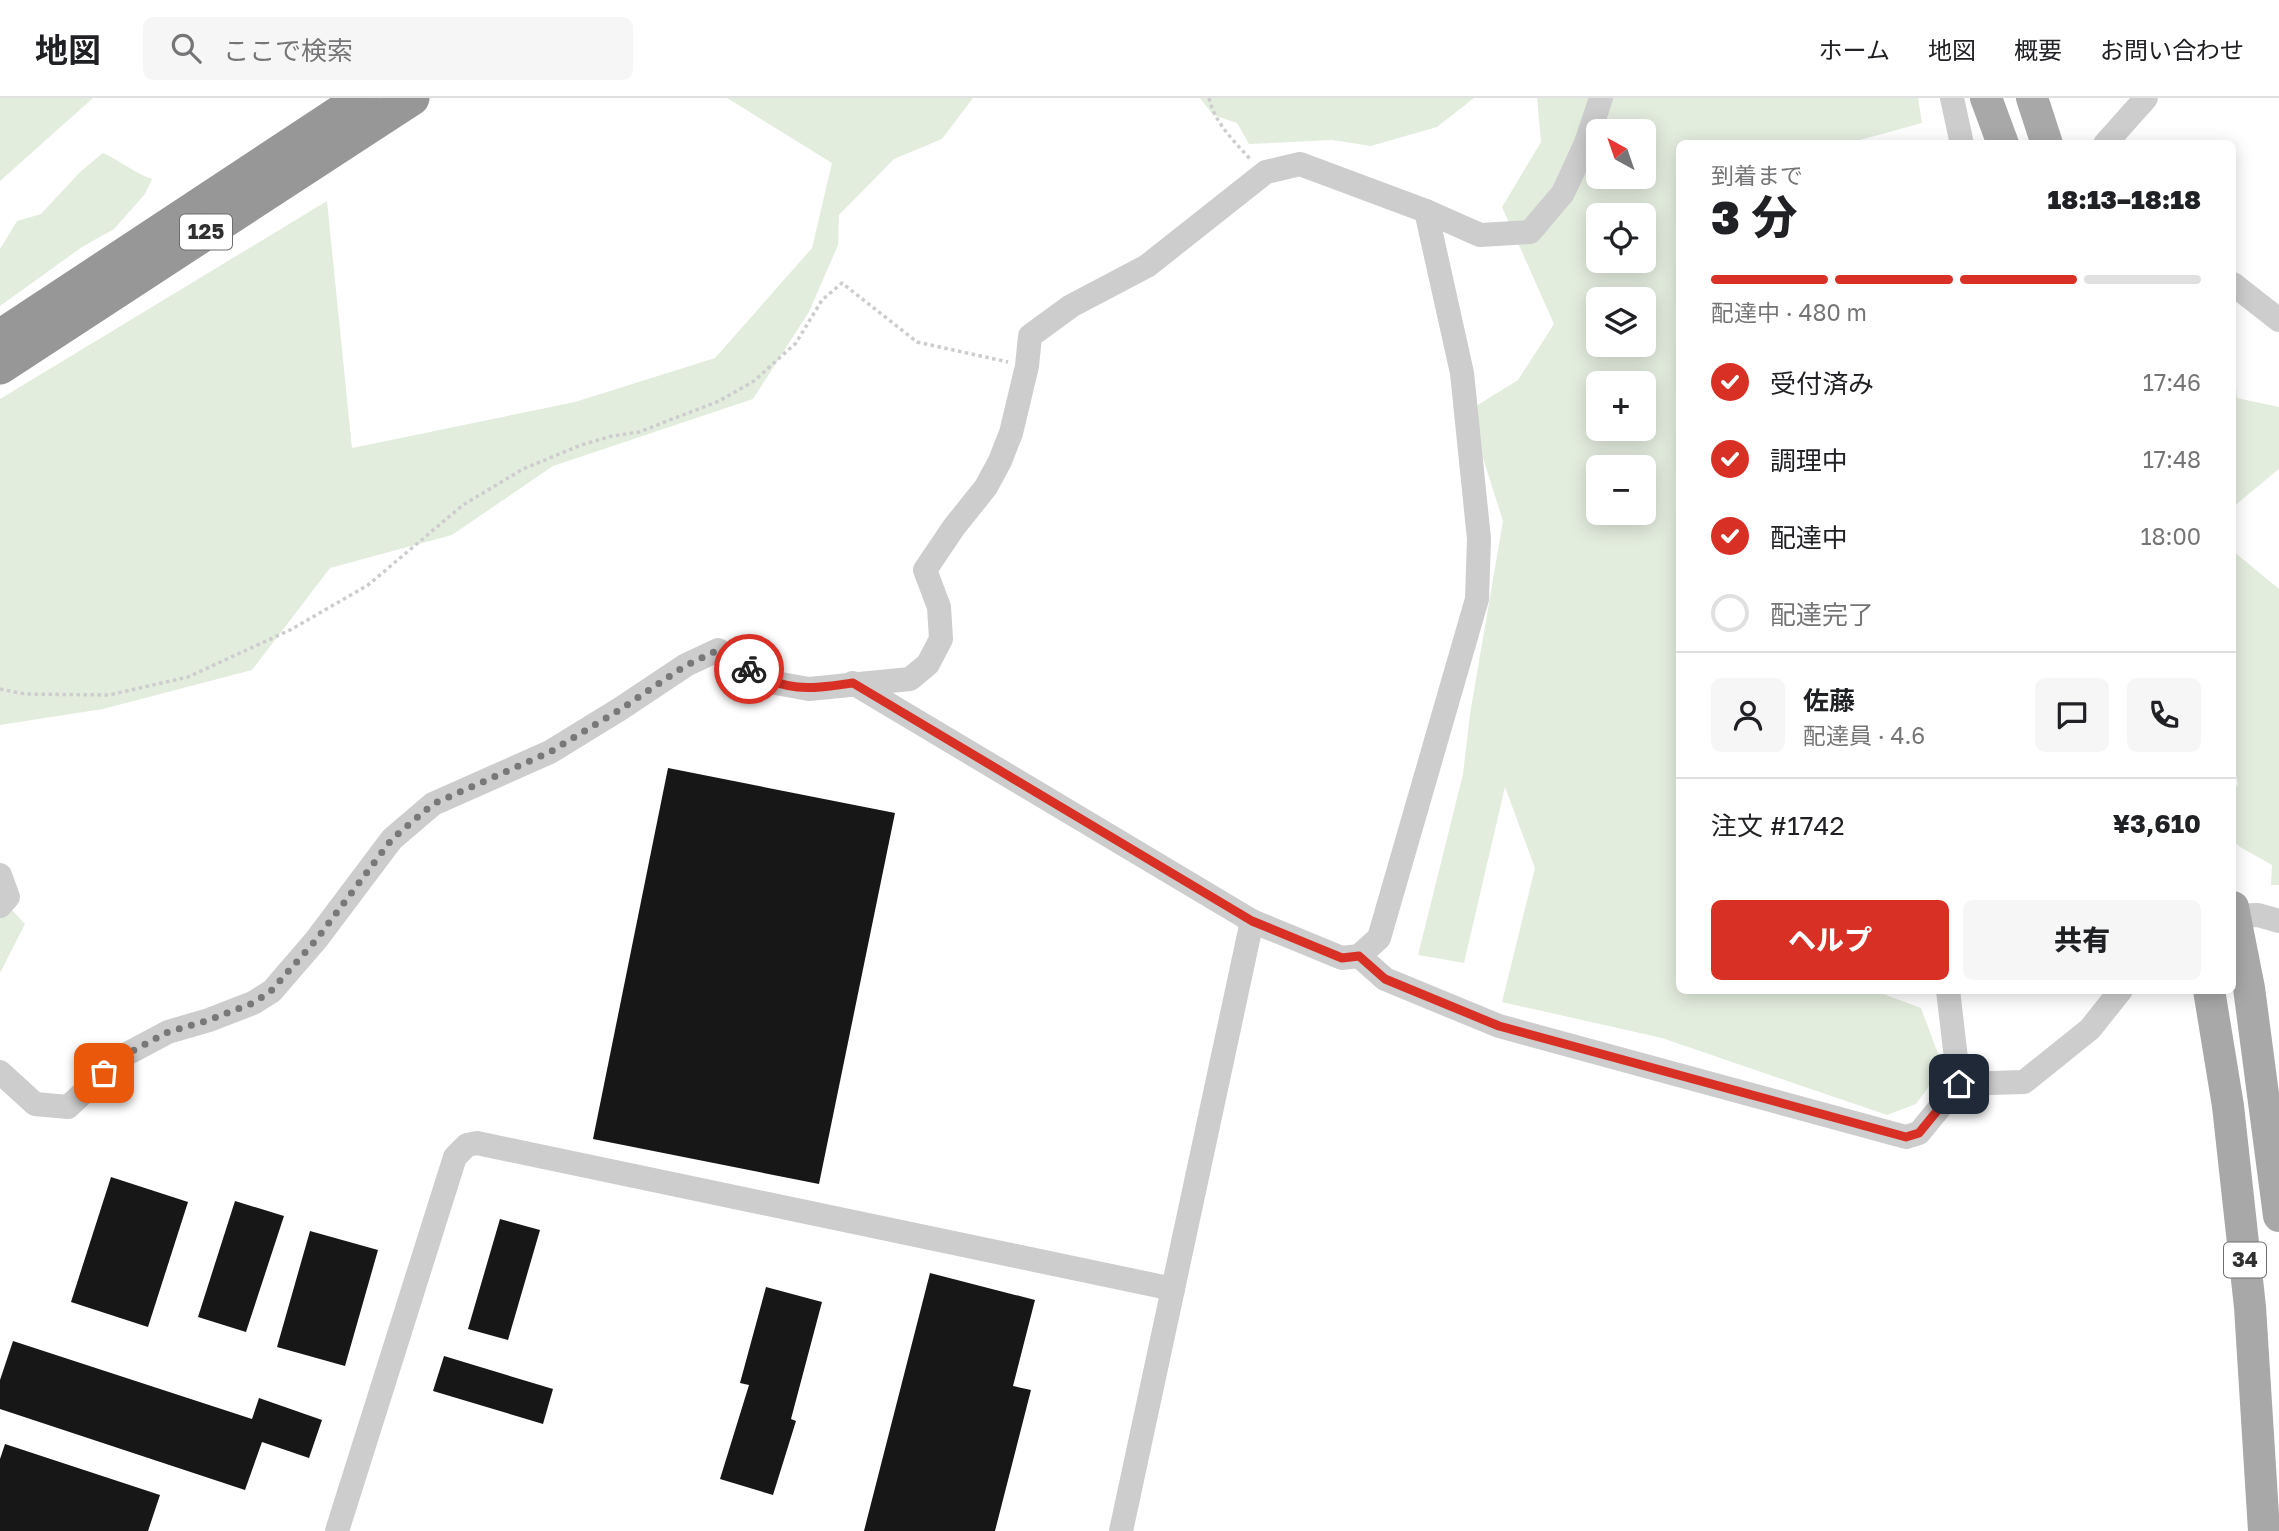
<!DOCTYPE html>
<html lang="ja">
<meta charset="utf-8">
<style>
body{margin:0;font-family:"Golos Text","Noto Sans JP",sans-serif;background:#f6f6f6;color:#202124;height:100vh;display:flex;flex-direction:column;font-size:26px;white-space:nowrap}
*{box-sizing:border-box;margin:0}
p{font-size:23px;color:#757577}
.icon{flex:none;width:38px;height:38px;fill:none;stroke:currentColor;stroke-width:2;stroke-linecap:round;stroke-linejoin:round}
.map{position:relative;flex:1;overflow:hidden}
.panel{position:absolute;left:1676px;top:42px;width:560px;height:854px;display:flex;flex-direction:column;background:#fff;border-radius:10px;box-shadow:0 4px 18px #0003}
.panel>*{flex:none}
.needle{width:46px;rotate:320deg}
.fabs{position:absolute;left:1586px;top:21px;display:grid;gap:14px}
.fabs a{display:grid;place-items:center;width:70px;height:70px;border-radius:10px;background:#fff;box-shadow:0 4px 18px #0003;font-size:35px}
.pin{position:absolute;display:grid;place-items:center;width:60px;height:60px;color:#fff;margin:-30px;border-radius:14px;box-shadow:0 4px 10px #0006}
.courier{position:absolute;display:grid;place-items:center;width:70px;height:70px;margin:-35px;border:5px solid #d93025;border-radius:50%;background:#fff;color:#222;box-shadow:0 2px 9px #0007}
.summary em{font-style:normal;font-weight:800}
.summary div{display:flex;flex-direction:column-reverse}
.summary{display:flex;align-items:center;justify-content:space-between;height:119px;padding:0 35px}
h1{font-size:46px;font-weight:800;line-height:52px}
.bar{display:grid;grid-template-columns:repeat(4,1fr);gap:10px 7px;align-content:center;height:84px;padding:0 35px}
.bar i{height:9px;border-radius:5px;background:#e0e0e0}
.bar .on{background:#d93025}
.bar p{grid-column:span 4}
.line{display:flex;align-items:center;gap:18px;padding:0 35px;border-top:2px solid #e0e0e0}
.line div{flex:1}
.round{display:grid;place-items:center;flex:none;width:74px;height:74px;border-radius:10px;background:#f6f6f6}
ol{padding:0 35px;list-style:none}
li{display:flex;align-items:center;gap:21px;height:77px}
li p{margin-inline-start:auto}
li .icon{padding:7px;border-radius:50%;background:#d93025;color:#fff;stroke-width:4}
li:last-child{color:#757577}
li i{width:38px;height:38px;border:4px solid #e0e0e0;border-radius:50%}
.cta{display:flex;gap:14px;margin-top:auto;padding:14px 35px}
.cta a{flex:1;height:80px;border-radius:10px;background:#d93025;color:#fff;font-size:28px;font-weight:800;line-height:80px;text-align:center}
.cta a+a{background:#f6f6f6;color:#202124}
header{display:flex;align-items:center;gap:42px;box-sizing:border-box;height:98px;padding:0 35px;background:#fff;border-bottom:2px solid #e0e0e0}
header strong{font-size:33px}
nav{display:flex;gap:38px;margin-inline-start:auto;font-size:24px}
.search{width:490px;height:63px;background:#f6f6f6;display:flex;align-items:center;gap:18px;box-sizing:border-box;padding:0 24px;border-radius:10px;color:#757577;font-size:26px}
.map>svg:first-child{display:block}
.green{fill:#e3edde;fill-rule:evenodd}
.building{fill:#171717}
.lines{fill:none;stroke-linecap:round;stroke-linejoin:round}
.path{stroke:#cdcdcd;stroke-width:3.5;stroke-dasharray:3.5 3.5;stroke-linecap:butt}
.minor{stroke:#cdcdcd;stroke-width:24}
.major{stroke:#a8a8a8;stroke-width:32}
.highway{stroke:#979797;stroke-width:35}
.done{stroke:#787878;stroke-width:7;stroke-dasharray:0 12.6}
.route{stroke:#d93025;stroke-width:9}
.labels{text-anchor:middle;stroke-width:7;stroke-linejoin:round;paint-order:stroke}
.shield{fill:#fff;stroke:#6e6e6e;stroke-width:2}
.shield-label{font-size:21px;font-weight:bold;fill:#303030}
</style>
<header>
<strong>地図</strong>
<div class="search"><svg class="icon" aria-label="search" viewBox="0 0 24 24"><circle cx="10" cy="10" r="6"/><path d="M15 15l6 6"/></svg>ここで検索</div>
<nav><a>ホーム</a><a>地図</a><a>概要</a><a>お問い合わせ</a></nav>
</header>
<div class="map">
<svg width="2279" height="1433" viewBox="0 0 2279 1433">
<rect width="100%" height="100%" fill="#fff"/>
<!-- green -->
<g class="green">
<polygon points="0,0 93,0 0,83"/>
<polygon points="727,0 973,0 942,41 894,61 839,117 838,147 809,214 753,301 553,368 452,437 330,470 252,572 103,611 0,627 0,301 327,103 352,350 575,304 715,260 812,150 832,65"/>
<polygon points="1200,0 1474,0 1437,29 1371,48 1332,42 1249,46 1237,25 1213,17"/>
<path d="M 1537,0 L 1918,0 L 1922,25 L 1849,45 L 1680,46 L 1680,892 L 1875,893 L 1921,910 L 1943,969 L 1916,1006 L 1887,1017 L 1662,940 L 1502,904 L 1535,770 L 1505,689 L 1464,865 L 1418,857 L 1463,676 L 1470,616 L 1503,423 L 1468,313 L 1518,282 L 1554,226 L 1502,109 L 1541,44 ZM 1598,33 L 1643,33 L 1643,79 L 1598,79 ZM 1598,117 L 1643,117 L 1643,163 L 1598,163 ZM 1598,201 L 1643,201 L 1643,247 L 1598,247 ZM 1598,285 L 1643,285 L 1643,331 L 1598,331 ZM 1598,369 L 1643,369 L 1643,415 L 1598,415 Z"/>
<path d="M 103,55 C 121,63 134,75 152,81 L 145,96 L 114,131 L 82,149 L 0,208 L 0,151 L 17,123 L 41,116 L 81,73 Z"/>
<polygon points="2233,273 2235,274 2237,300 2279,309 2279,371 2233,409"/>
<polygon points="2233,453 2279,491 2279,787 2271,787 2272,767 2240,749 2233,742 2233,695 2238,686 2233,660"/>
<polygon points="0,799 25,826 0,875"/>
</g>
<!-- building -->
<g class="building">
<polygon points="668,670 895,715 819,1086 593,1041"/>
<polygon points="111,1079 188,1104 148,1229 71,1204"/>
<polygon points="235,1103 284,1118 246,1234 198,1219"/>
<polygon points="500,1121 540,1132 508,1242 468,1231"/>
<polygon points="310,1133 378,1152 345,1268 277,1249"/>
<polygon points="930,1175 1035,1202 1013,1288 1031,1292 995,1433 864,1433"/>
<polygon points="766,1189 822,1204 791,1321 796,1323 773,1397 720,1381 749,1287 740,1285"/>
<polygon points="13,1243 252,1321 259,1300 322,1322 309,1360 262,1344 245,1392 0,1311 0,1282"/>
<polygon points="444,1258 553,1291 543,1326 433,1293"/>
<polygon points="5,1346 160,1397 148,1433 0,1433 0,1361"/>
</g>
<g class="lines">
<!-- path -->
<g class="path">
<path d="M 1209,0 C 1215,25 1233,42 1250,61"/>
<polyline points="0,591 25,596 109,597 188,579 290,532 368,487 463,407 523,371 581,347 612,338 639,334 719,303 754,283 796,245 822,202 842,185 917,244 1008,264"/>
</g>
<!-- minor -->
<g class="minor">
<polyline points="1952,0 1962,46"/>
<polyline points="2105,46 2146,0"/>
<polyline points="2233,186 2279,222"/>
<polyline points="853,585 1252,823 1342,860 1359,858 1379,840 1477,501 1479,441 1462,275 1426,113"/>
<polyline points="0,777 8,799 0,808"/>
<polyline points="2235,818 2258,817 2279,823"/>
<polyline points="1359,858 1385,881 1499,928 1906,1039 1919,1035 1959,986 1948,892"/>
<polyline points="0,974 35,1006 68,1009 123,958 168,934 209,922 253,905 272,893 316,842 392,741 433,706 550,654 620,611 686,567 718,552 770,584 809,591 910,581 928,566 941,541 939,509 925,472 954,429 986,389 1000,363 1011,335 1027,268 1030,238 1071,208 1147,168 1266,74 1300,66 1426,113 1480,137 1530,134 1563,95 1586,45 1601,0"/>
<polyline points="1959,986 2024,984 2090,931 2121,892"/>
<polyline points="337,1433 455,1059 467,1047 477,1045 1173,1191"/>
<polyline points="1121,1433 1252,823"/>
</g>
<!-- major -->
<g class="major">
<polyline points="1986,0 2003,46"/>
<polyline points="2032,0 2047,46"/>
<polyline points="2233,809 2249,890 2279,1118"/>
<polyline points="2209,892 2228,1008 2250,1209 2264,1433"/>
</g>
<!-- highway -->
<g class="highway">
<polyline points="0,239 362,0"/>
<polyline points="0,269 412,0"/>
</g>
</g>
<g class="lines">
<!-- done -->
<polyline class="done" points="104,975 123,958 168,934 209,922 253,905 271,893 316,842 392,741 433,706 550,654 621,611 685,568 718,552 749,571"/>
<!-- route -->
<path class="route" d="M 749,571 C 788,595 809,591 853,585 L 1252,823 L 1342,860 L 1359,858 L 1385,881 L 1499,928 L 1906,1039 L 1919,1035 L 1959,986"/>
</g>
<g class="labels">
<!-- shield labels -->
<g class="shield">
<rect x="180" y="116.5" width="52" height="35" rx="5"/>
<rect x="2224" y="1144.5" width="42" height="35" rx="5"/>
</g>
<g class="shield-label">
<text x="206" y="141">125</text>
<text x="2245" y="1169">34</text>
</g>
</g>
</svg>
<div class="fabs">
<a><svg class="needle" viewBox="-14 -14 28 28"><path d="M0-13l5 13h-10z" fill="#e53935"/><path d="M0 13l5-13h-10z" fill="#757577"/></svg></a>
<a><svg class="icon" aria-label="locate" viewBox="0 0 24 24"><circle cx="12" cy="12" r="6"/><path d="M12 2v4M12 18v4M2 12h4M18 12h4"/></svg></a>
<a><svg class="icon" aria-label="layers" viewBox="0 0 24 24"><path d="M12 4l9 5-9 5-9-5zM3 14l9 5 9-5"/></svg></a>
<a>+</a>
<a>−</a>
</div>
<div class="pin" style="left:104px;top:975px;background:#ea580c"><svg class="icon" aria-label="bag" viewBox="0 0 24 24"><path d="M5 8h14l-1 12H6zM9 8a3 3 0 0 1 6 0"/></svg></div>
<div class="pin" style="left:1959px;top:986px;background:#1f2937"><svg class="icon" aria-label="home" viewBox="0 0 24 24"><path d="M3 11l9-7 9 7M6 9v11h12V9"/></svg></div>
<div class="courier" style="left:749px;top:571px"><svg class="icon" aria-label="bike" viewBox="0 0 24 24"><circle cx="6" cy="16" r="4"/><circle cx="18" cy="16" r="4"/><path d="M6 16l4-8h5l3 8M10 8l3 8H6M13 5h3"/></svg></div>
<section class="panel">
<div class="summary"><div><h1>3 分</h1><p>到着まで</p></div><em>18:13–18:18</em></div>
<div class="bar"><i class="on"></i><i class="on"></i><i class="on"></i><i></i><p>配達中 · 480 m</p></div>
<ol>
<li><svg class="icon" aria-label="check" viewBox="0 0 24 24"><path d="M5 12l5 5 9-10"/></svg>受付済み<p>17:46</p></li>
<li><svg class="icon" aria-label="check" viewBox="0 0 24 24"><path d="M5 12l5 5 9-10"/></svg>調理中<p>17:48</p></li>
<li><svg class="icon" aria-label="check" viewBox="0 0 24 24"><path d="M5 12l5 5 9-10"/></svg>配達中<p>18:00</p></li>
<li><i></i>配達完了</li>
</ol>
<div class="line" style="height:126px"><a class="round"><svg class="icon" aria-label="person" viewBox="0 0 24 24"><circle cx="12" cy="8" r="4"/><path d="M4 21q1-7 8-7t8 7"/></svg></a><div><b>佐藤</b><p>配達員 · 4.6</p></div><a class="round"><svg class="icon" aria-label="chat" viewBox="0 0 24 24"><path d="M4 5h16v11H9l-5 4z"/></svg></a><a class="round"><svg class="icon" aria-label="phone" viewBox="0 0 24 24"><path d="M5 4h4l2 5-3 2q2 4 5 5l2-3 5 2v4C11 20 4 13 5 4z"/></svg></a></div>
<div class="line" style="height:91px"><div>注文 #1742</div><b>¥3,610</b></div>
<div class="cta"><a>ヘルプ</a><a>共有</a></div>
</section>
</div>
